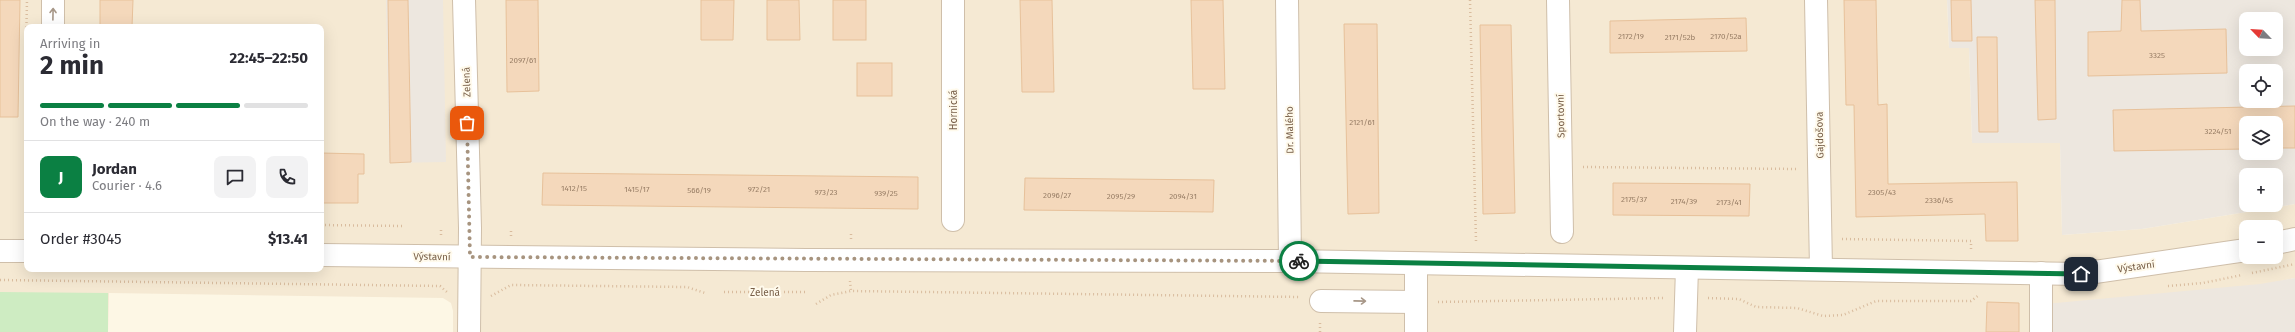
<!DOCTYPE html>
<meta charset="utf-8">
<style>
body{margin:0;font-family:"Fira Sans",sans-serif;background:#f2f2f3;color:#2b2b33;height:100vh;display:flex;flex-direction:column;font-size:15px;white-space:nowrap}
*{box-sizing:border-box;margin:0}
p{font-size:13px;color:#7c7c81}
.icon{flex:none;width:22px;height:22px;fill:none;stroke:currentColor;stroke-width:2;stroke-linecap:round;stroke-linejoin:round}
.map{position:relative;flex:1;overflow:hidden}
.drawer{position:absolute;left:24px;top:24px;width:300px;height:248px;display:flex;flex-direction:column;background:#fff;border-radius:8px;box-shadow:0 4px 16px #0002}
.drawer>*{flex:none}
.needle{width:26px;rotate:295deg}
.controls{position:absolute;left:2239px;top:12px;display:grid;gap:8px}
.controls a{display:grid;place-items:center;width:44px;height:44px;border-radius:8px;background:#fff;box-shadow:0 4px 16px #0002;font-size:20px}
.pin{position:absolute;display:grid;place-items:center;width:34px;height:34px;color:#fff;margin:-17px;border-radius:8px;box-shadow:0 2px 6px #0006}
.courier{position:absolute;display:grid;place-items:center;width:40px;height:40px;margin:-20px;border:3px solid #0b8043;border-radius:50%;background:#fff;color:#222;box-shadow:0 1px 5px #0007}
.head em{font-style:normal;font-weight:700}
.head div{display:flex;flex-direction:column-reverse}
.head{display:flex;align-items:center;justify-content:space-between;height:68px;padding:0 16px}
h1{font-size:26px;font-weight:700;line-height:30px}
.bar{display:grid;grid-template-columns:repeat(4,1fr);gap:6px 4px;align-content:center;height:48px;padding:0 16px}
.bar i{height:5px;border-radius:3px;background:#e1e1e2}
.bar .current{background:#0b8043}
.bar p{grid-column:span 4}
.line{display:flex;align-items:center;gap:10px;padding:0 16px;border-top:1px solid #e1e1e2}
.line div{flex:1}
.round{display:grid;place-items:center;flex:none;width:42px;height:42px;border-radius:8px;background:#f2f2f3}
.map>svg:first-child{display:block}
.residential{fill:#f5e9d3;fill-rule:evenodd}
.industrial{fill:#ede7df;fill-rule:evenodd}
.green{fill:#ceecc2}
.building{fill:#f4d8bb;stroke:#e7c19a}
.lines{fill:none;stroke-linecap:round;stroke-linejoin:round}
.minor-casing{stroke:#cfbfaa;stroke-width:24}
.path{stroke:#d9bc9e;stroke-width:2.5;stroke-dasharray:1 3;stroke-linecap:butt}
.minor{stroke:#fff;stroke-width:22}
.oneway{stroke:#a79788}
.done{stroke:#a7947f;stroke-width:4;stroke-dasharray:0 7.2}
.route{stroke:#0b8043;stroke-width:5}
.labels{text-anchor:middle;stroke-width:4;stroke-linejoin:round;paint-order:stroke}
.number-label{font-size:8px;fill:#977d65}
.street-label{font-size:10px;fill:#785f48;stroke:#fffaec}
</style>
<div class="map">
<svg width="2295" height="332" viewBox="0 0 2295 332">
<rect width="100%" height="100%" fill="#fdf7e5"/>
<!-- residential -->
<path class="residential" d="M 0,0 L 1947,0 L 1949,48 L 1969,48 L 1972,143 L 2060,143 L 2062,235 L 2142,229 L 2295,204 L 2295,278 L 2033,332 L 453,332 L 453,311 L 451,303 L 443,298 L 109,293 L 108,332 L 0,332 ZM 27,27 L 321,27 L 321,269 L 27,269 ZM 2246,227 L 2276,227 L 2276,257 L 2246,257 Z"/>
<!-- industrial -->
<g class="industrial">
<polygon points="386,0 443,0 446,162 389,163"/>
<path d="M 1947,0 L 2295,0 L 2295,204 L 2142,229 L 2062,235 L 2060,143 L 1972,143 L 1969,48 L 1949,48 ZM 2246,19 L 2276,19 L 2276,49 L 2246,49 ZM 2246,71 L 2276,71 L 2276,101 L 2246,101 ZM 2246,123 L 2276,123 L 2276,153 L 2246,153 ZM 2246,175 L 2276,175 L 2276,205 L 2246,205 Z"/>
<polygon points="2295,278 2295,332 2033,332 2034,305 2260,284"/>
</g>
<!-- green -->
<polygon class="green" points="0,292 108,293 108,332 0,332"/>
<!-- building -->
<g class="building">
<polygon points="0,0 20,0 18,117 0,117"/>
<polygon points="100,0 133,0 132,27 100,27"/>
<polygon points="388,0 408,0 411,162 390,163"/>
<polygon points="506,0 538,0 539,91 507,92"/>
<polygon points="701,0 734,0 733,40 701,40"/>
<polygon points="767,0 799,0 800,40 767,40"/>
<rect x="833" y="0" width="33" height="40"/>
<polygon points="1020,0 1052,0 1054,92 1022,92"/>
<polygon points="1191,0 1223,0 1225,89 1193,89"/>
<polygon points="1844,0 1876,0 1878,105 1887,104 1888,184 2017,182 2018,241 1986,241 1985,214 1856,217 1854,105 1846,105"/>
<polygon points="1951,0 1971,0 1972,41 1952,41"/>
<polygon points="2035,0 2055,0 2056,119 2038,120"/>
<polygon points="2122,0 2140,0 2141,31 2226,29 2227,73 2088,76 2088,32 2121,31"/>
<polygon points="1746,18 1747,51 1610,53 1610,21"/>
<polygon points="1344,24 1377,24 1379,213 1348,214"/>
<polygon points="1480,25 1511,25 1515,213 1483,214"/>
<polygon points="1977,37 1997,37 1998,132 1979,132"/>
<rect x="857" y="63" width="35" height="33"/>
<polygon points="2295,106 2295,148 2276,148 2276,123 2246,123 2246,149 2114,151 2113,110"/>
<polygon points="321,153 364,154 364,174 358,174 358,203 321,203"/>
<polygon points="543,173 918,177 918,209 542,205"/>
<polygon points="1025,178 1214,180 1213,212 1024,210"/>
<polygon points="1613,183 1750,184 1749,216 1613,215"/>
<polygon points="1987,302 2019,303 2019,332 1986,332"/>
</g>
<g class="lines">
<!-- minor casing -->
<g class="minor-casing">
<g id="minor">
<polyline points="464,0 470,228 469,332"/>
<polyline points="1287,0 1290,261"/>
<polyline points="1558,0 1562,232"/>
<polyline points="1816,0 1821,269"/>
<polyline points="53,27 53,0"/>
<polyline points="953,220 953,0"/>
<polyline points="2276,243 2295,239"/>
<polyline points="0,251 27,251"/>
<polyline points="321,255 806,260 1290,261 2081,274 2246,250"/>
<polyline points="1416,264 1416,332"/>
<polyline points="2041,273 2041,332"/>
<polyline points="1321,301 1416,302"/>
<polyline points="1685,332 1687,268"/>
</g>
</g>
<!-- path -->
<g class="path">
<polyline points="1470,0 1476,241"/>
<polyline points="26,47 27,0"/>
<polyline points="1583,167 1798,169"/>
<polyline points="321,225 404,226"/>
<polyline points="441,235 441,228"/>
<polyline points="511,236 511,228"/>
<polyline points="851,239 851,233"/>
<polyline points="1842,239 1971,241 1971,251"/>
<polyline points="2252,273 2295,264"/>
<polyline points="0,280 440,286 447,292"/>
<polyline points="850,281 851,291"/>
<polyline points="2168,286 2203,283 2242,275"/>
<polyline points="724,292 807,292"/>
<polyline points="491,296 511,285 687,287 705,293"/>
<polyline points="1708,298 1739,299 1756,307 1797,308 1823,316 1843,315 1876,301 1971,301 1979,295"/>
<polyline points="1438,302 1665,298"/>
<polyline points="816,304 831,295 851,291 1300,297"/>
<polyline points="1320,332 1320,323"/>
</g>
<!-- minor -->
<use href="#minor" class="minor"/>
</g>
<!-- one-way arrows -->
<defs><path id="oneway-shaft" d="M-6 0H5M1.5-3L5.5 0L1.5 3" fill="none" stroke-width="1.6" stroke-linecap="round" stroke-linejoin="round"/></defs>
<g class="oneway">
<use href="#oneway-shaft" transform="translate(53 14) rotate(-89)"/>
<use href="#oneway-shaft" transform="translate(1360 301) rotate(1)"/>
</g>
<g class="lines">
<!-- done -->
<polyline class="done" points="467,123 470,257 1299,261"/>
<!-- route -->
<polyline class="route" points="1299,261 2081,274"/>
</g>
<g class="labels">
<!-- number labels -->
<g class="number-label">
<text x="1631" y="39">2172/19</text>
<text x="1726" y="39">2170/52a</text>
<text x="1680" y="40">2171/52b</text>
<text x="2157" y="58">3325</text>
<text x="523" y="63">2097/61</text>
<text x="1362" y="125">2121/61</text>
<text x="2218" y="134">3224/51</text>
<text x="574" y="191">1412/15</text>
<text x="637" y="192">1415/17</text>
<text x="759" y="192">972/21</text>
<text x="699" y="193">566/19</text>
<text x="826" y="195">973/23</text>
<text x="1882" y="195">2305/43</text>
<text x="886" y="196">939/25</text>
<text x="1057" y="198">2096/27</text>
<text x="1121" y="199">2095/29</text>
<text x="1183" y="199">2094/31</text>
<text x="1634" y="202">2175/37</text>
<text x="1939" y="203">2336/45</text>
<text x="1684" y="204">2174/39</text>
<text x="1729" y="205">2173/41</text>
</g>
<!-- street labels -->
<g class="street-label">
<text transform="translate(466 82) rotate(-92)" y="4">Zelená</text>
<text transform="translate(953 110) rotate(-90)" y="4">Hornická</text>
<text transform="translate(1560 116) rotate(-91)" y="4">Sportovní</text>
<text transform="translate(1289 130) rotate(-91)" y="4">Dr. Malého</text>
<text transform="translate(1819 135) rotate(-91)" y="4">Gajdošova</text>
<text transform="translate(432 256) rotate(1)" y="4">Výstavní</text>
<text transform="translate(2136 266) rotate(-8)" y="4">Výstavní</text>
<text x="765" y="296">Zelená</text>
</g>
</g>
</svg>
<div class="controls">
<a><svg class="needle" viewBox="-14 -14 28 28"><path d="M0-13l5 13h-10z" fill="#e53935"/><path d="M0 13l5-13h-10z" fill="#7c7c81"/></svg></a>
<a><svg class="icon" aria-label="locate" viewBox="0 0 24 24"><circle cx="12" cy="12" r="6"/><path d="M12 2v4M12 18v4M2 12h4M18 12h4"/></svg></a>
<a><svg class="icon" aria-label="layers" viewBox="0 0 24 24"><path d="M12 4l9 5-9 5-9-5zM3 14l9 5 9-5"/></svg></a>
<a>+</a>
<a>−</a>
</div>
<div class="pin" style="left:467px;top:123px;background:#ea580c"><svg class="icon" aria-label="bag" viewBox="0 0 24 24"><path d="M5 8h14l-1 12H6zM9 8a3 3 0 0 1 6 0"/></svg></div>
<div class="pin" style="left:2081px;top:274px;background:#1f2937"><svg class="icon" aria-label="home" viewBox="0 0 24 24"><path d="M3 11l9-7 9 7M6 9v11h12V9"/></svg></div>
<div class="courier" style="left:1299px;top:261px"><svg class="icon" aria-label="bike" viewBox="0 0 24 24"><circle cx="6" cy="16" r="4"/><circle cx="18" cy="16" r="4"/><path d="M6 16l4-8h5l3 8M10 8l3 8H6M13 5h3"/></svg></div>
<section class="drawer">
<div class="head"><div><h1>2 min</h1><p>Arriving in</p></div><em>22:45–22:50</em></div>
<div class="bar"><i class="current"></i><i class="current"></i><i class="current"></i><i></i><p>On the way · 240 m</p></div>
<div class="line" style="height:72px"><b class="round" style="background:#0b8043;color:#fff">J</b><div><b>Jordan</b><p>Courier · 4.6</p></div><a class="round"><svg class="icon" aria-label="chat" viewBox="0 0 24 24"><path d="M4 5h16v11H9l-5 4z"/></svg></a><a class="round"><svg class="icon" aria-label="phone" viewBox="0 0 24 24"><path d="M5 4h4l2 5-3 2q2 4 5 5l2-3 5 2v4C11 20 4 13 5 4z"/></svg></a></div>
<div class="line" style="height:52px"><div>Order #3045</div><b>$13.41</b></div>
</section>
</div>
